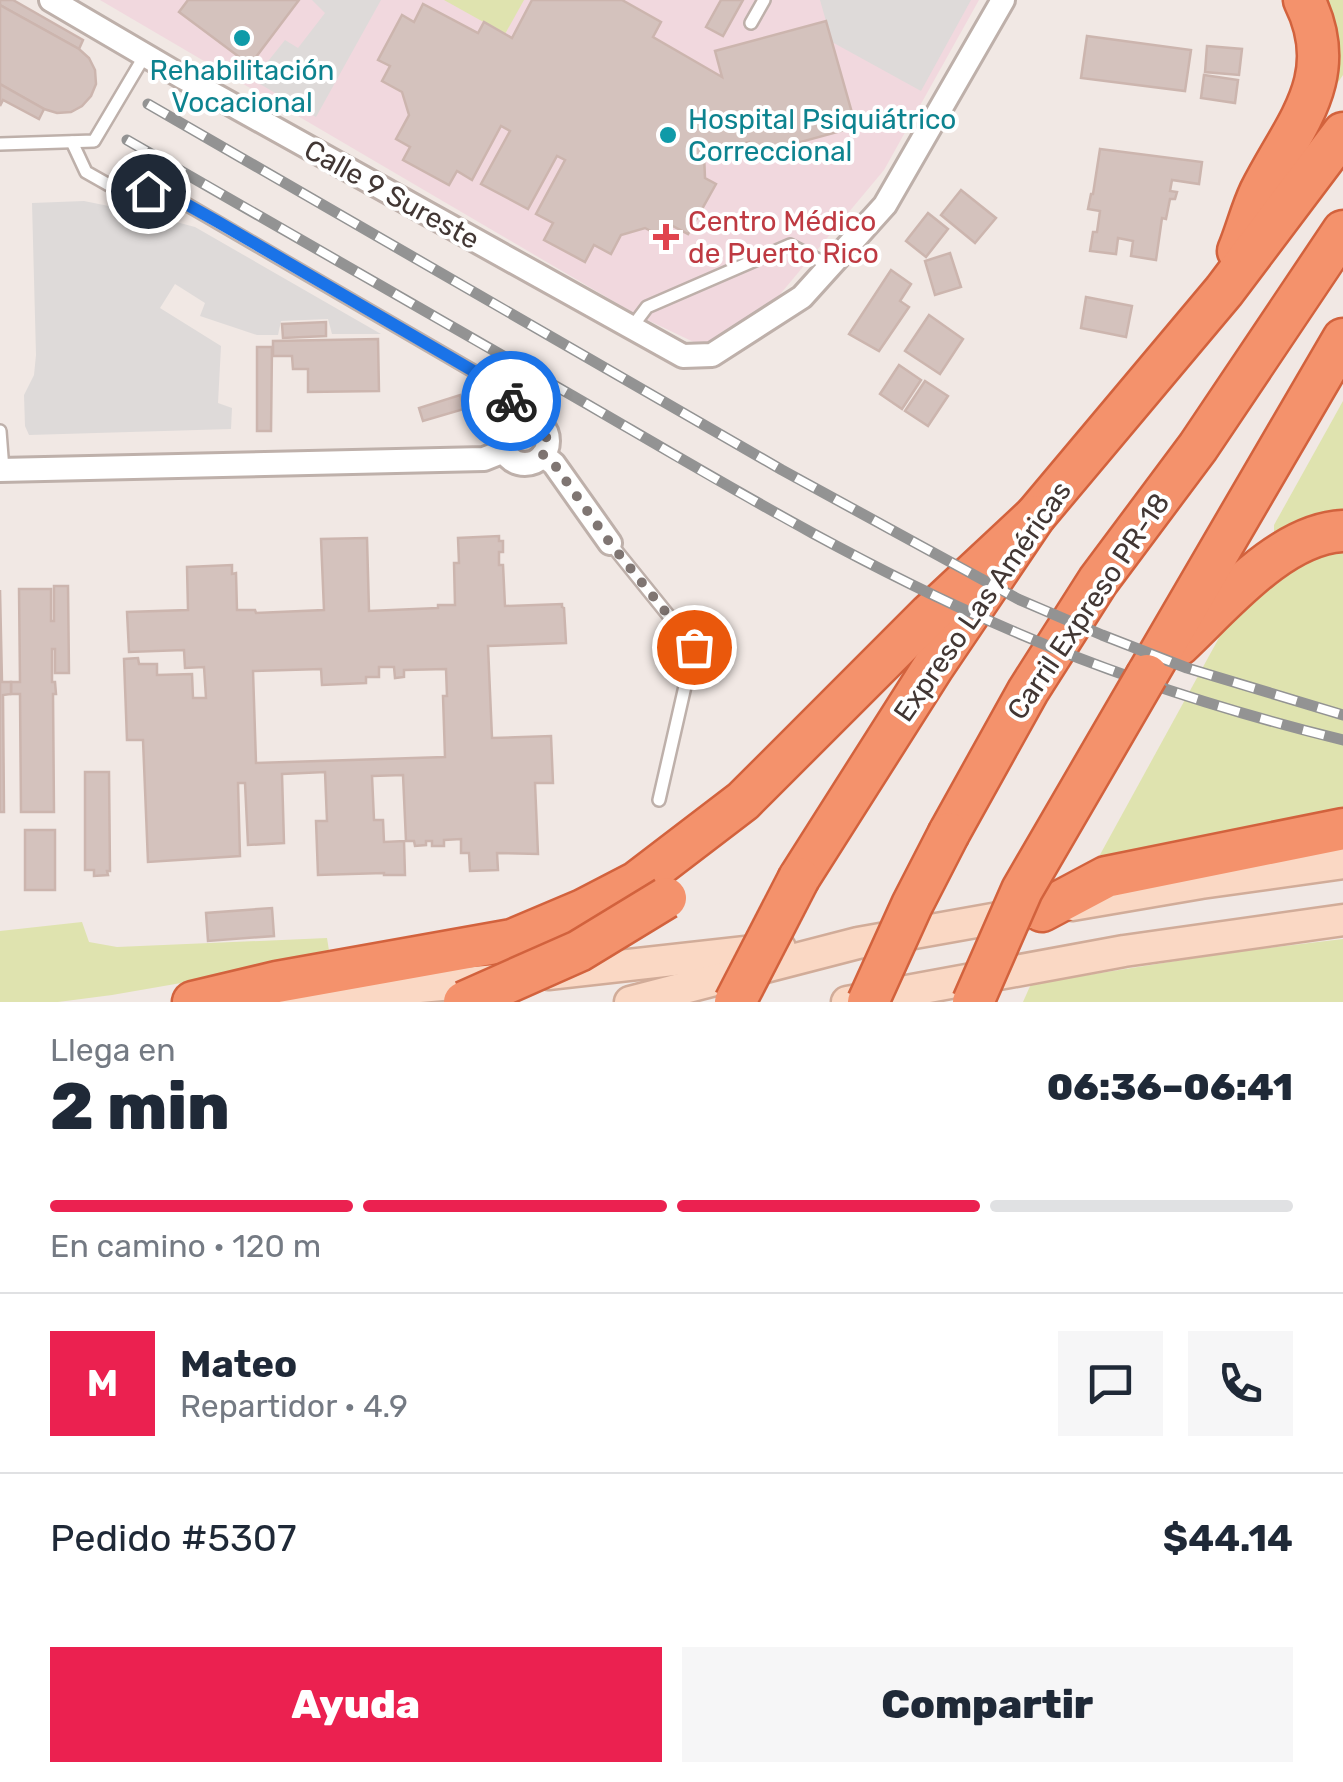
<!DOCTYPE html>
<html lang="es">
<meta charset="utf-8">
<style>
body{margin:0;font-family:Rubik,sans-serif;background:#f6f6f7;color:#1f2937;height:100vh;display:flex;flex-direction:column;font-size:38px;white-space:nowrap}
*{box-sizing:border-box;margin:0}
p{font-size:32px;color:#747a83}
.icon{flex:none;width:55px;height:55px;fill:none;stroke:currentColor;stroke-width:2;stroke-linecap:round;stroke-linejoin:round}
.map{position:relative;height:1002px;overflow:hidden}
.drawer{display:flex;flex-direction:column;background:#fff;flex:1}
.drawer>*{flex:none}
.pin{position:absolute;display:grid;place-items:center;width:85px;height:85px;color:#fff;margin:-42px;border:5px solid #fff;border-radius:50%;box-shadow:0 2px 10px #0007}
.courier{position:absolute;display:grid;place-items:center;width:100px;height:100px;margin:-50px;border:8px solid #1a73e8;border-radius:50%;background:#fff;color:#222;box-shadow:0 2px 12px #0007}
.head em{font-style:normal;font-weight:800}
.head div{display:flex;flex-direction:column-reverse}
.head{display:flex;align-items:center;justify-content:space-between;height:170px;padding:0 50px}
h1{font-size:65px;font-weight:800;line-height:75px}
.bar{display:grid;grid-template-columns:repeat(4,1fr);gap:15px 10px;align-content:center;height:120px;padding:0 50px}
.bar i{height:12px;border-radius:8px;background:#e0e1e3}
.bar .selected{background:#eb2150}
.bar p{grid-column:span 4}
.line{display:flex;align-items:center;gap:25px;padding:0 50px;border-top:2px solid #e0e1e3}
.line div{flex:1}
.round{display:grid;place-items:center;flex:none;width:105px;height:105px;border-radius:0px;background:#f6f6f7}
.action{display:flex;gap:20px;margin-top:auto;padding:20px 50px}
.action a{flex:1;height:115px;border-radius:0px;background:#eb2150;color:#fff;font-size:40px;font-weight:800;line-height:115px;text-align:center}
.action a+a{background:#f6f6f7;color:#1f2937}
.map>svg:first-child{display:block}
.medical{fill:#f1d8de}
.green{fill:#dfe3af}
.parking{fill:#dedad9}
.building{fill:#d4c2bd;stroke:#ccb5ae;stroke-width:2.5;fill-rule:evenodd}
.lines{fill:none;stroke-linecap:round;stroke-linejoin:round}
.lane-casing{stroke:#beb0aa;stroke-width:16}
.street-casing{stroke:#beb0aa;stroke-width:28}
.secondary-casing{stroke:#d1ac99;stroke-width:35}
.highway-casing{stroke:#d2623d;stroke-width:45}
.lane{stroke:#fff;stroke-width:11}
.street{stroke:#fff;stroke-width:22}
.secondary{stroke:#fad8c4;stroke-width:30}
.highway{stroke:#f4926c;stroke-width:40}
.rail-casing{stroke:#939393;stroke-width:11}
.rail{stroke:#fff;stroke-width:8;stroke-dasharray:22;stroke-linecap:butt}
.highway-bridge-casing{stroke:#d2623d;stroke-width:45;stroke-linecap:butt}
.highway-bridge{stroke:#f4926c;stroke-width:40}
.done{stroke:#7f7572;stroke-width:10;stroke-dasharray:0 18}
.route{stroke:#1a73e8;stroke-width:12}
.culture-dot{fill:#0f9aa8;stroke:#fff;stroke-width:4}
.health-dot{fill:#e0444e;stroke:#fff;stroke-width:4}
.labels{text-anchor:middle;stroke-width:8;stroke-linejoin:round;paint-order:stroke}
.culture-label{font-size:28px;fill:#0d838f;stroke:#fff}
.street-label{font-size:28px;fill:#423734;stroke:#fff}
.health-label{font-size:28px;fill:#be3a42;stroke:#fff;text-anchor:start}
</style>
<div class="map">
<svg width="1343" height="1002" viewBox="0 0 1343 1002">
<rect width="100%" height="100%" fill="#f1e8e4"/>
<!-- medical -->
<polygon class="medical" points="100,0 979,0 884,170 772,304 704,347 637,315"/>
<!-- green -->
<g class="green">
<polygon points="444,0 524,0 505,34"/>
<polygon points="1323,0 1343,0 1343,75 1332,91"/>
<polygon points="1343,401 1343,517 1281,536 1274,533 1274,525"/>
<polygon points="1343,547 1343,821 1096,862 1226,625 1276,566"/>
<polygon points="82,922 89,942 117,947 327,938 330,957 112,995 58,1002 0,1002 0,931"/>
<polygon points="1343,939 1343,1002 1023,1002 1031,984 1226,953"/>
</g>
<!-- parking -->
<g class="parking">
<polygon points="312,0 381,0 316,117 253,80 285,40 298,48 325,13"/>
<polygon points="820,0 971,0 921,91 832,42"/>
<polygon points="84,201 143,213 195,227 381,334 332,334 328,319 281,321 278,335 257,335 200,316 205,303 175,284 160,308 221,346 218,403 232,408 231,429 29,435 25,426 24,395 34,375 36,355 32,203"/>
</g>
<!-- building -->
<g class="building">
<polygon points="0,0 13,0 83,40 79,49 0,5"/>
<polygon points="188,0 299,0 250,65 179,12"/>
<polygon points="532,0 622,0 661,22 653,37 722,77 715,51 826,21 856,127 753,155 749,142 704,154 705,178 716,184 688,234 667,223 660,236 645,228 621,235 611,254 594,245 585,262 544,240 553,223 536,214 565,160 557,156 528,209 481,184 510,131 501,126 472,180 457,171 449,185 403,160 410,147 396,139 409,115 402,92 382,81 390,66 378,60 402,15 414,22 423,4 478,33 484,22 512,38"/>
<polygon points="721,0 743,0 723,36 706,27"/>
<polygon points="0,5 79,49 89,58 95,70 96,84 91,96 82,106 71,112 57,113 44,109 0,84"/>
<polygon points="1087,36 1191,50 1185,91 1081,78"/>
<polygon points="1207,46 1242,49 1239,75 1205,72"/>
<polygon points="1204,75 1238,80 1235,103 1201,98"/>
<polygon points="0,84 44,109 39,119 3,100 0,106"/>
<polygon points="1100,149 1202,162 1199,184 1172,180 1170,191 1177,192 1175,199 1170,199 1166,219 1162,218 1156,260 1131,256 1133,241 1118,238 1116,254 1090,251 1093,232 1097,232 1100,211 1088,209 1091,194 1093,194"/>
<polygon points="961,190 996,218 975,243 941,215"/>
<polygon points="928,213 948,229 926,257 906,241"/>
<polygon points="950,253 961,287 935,295 925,261"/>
<polygon points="891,270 911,284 900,301 909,307 879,351 849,334"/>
<polygon points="1086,297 1132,306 1126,337 1081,328"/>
<polygon points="929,315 963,339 940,374 905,351"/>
<polygon points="326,322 326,336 283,338 282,324"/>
<polygon points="378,339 379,391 308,392 308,369 293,369 292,356 273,356 273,341"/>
<polygon points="257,347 272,347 271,431 257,431"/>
<polygon points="899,365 921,380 902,409 880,394"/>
<polygon points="925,381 948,396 928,426 905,411"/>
<polygon points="460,395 464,409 423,421 419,408"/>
<path d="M 499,536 L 499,541 L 503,541 L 503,552 L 499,552 L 499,565 L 503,565 L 505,606 L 562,604 L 562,607 L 564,608 L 566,643 L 488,646 L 492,738 L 551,736 L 553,783 L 535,783 L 538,854 L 497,853 L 498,870 L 470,871 L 469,853 L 461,853 L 461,839 L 444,840 L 444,846 L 432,846 L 432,841 L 426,841 L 426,845 L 415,846 L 414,841 L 406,841 L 403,775 L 372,776 L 374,820 L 383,820 L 384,842 L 404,841 L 405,875 L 384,875 L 384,873 L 318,875 L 316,821 L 327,821 L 325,772 L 282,774 L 284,843 L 248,845 L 245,783 L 238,783 L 240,856 L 148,862 L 143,740 L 127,740 L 124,659 L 138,658 L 139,664 L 157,664 L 157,675 L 192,674 L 193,698 L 206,698 L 204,667 L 185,668 L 184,650 L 129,652 L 127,612 L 188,610 L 187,567 L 232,565 L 232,574 L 236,573 L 237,610 L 255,610 L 256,613 L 324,610 L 321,539 L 367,538 L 369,611 L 438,608 L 438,605 L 455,605 L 454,563 L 459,563 L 458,538 ZM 379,667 L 394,667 L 395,678 L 404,677 L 404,670 L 446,669 L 447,696 L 443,696 L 445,757 L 256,763 L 253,671 L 321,669 L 322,685 L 366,683 L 366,677 L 379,677 Z"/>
<polygon points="54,586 68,586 69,673 55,673 55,649 52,649 52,682 55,682 56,694 53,694 54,812 21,812 20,694 11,694 11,682 20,682 19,589 51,589 51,621 54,621"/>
<polygon points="0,590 2,682 11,682 11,694 3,695 4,812 0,812"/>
<polygon points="85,772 109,772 110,871 107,871 108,875 94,876 94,870 85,870"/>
<rect x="25" y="830" width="30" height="60"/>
<polygon points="272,908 274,936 208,941 206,913"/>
</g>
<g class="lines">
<!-- lane casing -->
<g class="lane-casing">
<g id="lane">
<polyline points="751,23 764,0"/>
<polyline points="72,142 86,172 109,185 148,191 186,204 499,386 522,419"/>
<polyline points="0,144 94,141 145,55"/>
<polyline points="632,327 647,307 790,245 830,266"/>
<polyline points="0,431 3,470"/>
<polyline points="610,543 694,647 659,800"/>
</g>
</g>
<!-- street casing -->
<g class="street-casing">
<g id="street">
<polyline points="51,0 184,78 683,356 712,355 802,297 830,266 885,205 1003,0"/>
<circle cx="525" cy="441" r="23"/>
<polyline points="543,455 554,464 610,543"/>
<polyline points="0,470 484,459 504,451"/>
</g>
</g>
<!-- secondary casing -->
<g class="secondary-casing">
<g id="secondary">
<polyline points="1072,905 1201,883 1343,863"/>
<polyline points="548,974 780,948"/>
<polyline points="254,1002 497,980"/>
<polyline points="630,1002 858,943 1027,913"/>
<polyline points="847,1002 1124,951 1343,920"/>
</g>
</g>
<!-- highway casing -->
<g class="highway-casing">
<g id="highway">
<path d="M 1238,251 C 1246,232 1251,211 1260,192 C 1293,126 1343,78 1304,0"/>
<path d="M 1179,645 C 1223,604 1280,534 1343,531"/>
<polyline points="1147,675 1343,339"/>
<polyline points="949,833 1028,691 1098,581 1198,447 1343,231"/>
<polyline points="799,878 933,667 1035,516 1224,291 1343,133"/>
<polyline points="1042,911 1106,877 1343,829"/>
<polyline points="193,1002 277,982 512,940 583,910 637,882 743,801 930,614 1035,516"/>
</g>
</g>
<!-- lane -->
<use href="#lane" class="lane"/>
<!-- street -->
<use href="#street" class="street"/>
<!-- secondary -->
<use href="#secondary" class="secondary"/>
<!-- highway -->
<use href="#highway" class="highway"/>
<!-- rail casing -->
<g class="rail-casing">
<g id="rail">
<polyline points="148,104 782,470 1018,599 1102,635 1187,668 1343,715"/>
<path d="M 127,140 C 276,225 424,311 573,396 C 713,477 851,561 999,625 C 1110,674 1225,711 1343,740"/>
</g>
</g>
<!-- rail -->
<use href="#rail" class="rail"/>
<!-- highway-bridge casing -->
<g class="highway-bridge-casing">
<g id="highway-bridge">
<polyline points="464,1002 579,951 666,898"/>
<polyline points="735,1002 799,878"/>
<polyline points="868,1002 912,905 949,833"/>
<polyline points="973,1002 1022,890 1147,675"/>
</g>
</g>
<!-- highway-bridge -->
<use href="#highway-bridge" class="highway-bridge"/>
</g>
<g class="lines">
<!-- done -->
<path class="done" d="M 511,401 L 522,419 C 543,420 552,436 543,455 L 554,464 L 610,543 L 694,647"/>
<!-- route -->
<polyline class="route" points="148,191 186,204 218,222 499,386 511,401"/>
</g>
<!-- markers -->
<g class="culture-dot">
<circle cx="242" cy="38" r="10"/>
<circle cx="668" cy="135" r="10"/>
</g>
<path class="health-dot" d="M661 222h10v10h10v10h-10v10h-10v-10h-10v-10h10z"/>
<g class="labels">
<!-- culture labels -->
<g class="culture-label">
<text x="242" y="80">Rehabilitación<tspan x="242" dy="32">Vocacional</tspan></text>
<text x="688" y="129" text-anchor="start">Hospital Psiquiátrico<tspan x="688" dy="32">Correccional</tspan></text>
</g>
<!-- street labels -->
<g class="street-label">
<text transform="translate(392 194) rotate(29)" y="10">Calle 9 Sureste</text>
<text transform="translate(982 601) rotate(-55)" y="10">Expreso Las Américas</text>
<text transform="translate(1088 606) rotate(-56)" y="10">Carril Expreso PR-18</text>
</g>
<!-- health labels -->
<g class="health-label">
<text x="688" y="231">Centro Médico<tspan x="688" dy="32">de Puerto Rico</tspan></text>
</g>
</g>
</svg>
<div class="pin" style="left:694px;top:647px;background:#ea580c"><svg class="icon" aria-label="bag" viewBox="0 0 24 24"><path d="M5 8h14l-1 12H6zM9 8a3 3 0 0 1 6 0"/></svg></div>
<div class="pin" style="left:148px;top:191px;background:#1f2937"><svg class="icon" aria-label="home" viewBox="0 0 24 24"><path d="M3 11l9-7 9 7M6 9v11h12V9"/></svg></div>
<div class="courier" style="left:511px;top:401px"><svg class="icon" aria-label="bike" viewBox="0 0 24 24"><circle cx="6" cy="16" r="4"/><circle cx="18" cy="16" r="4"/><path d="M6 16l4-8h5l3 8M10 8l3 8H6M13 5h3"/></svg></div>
</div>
<section class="drawer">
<div class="head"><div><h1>2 min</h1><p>Llega en</p></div><em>06:36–06:41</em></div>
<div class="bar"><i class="selected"></i><i class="selected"></i><i class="selected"></i><i></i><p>En camino · 120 m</p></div>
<div class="line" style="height:180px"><b class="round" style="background:#eb2150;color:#fff">M</b><div><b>Mateo</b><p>Repartidor · 4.9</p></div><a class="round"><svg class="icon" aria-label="chat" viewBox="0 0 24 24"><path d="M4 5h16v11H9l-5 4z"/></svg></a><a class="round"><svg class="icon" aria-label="phone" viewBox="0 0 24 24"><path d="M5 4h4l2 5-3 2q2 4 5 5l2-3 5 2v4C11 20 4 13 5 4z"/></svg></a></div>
<div class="line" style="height:130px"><div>Pedido #5307</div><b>$44.14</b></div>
<div class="action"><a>Ayuda</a><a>Compartir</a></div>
</section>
